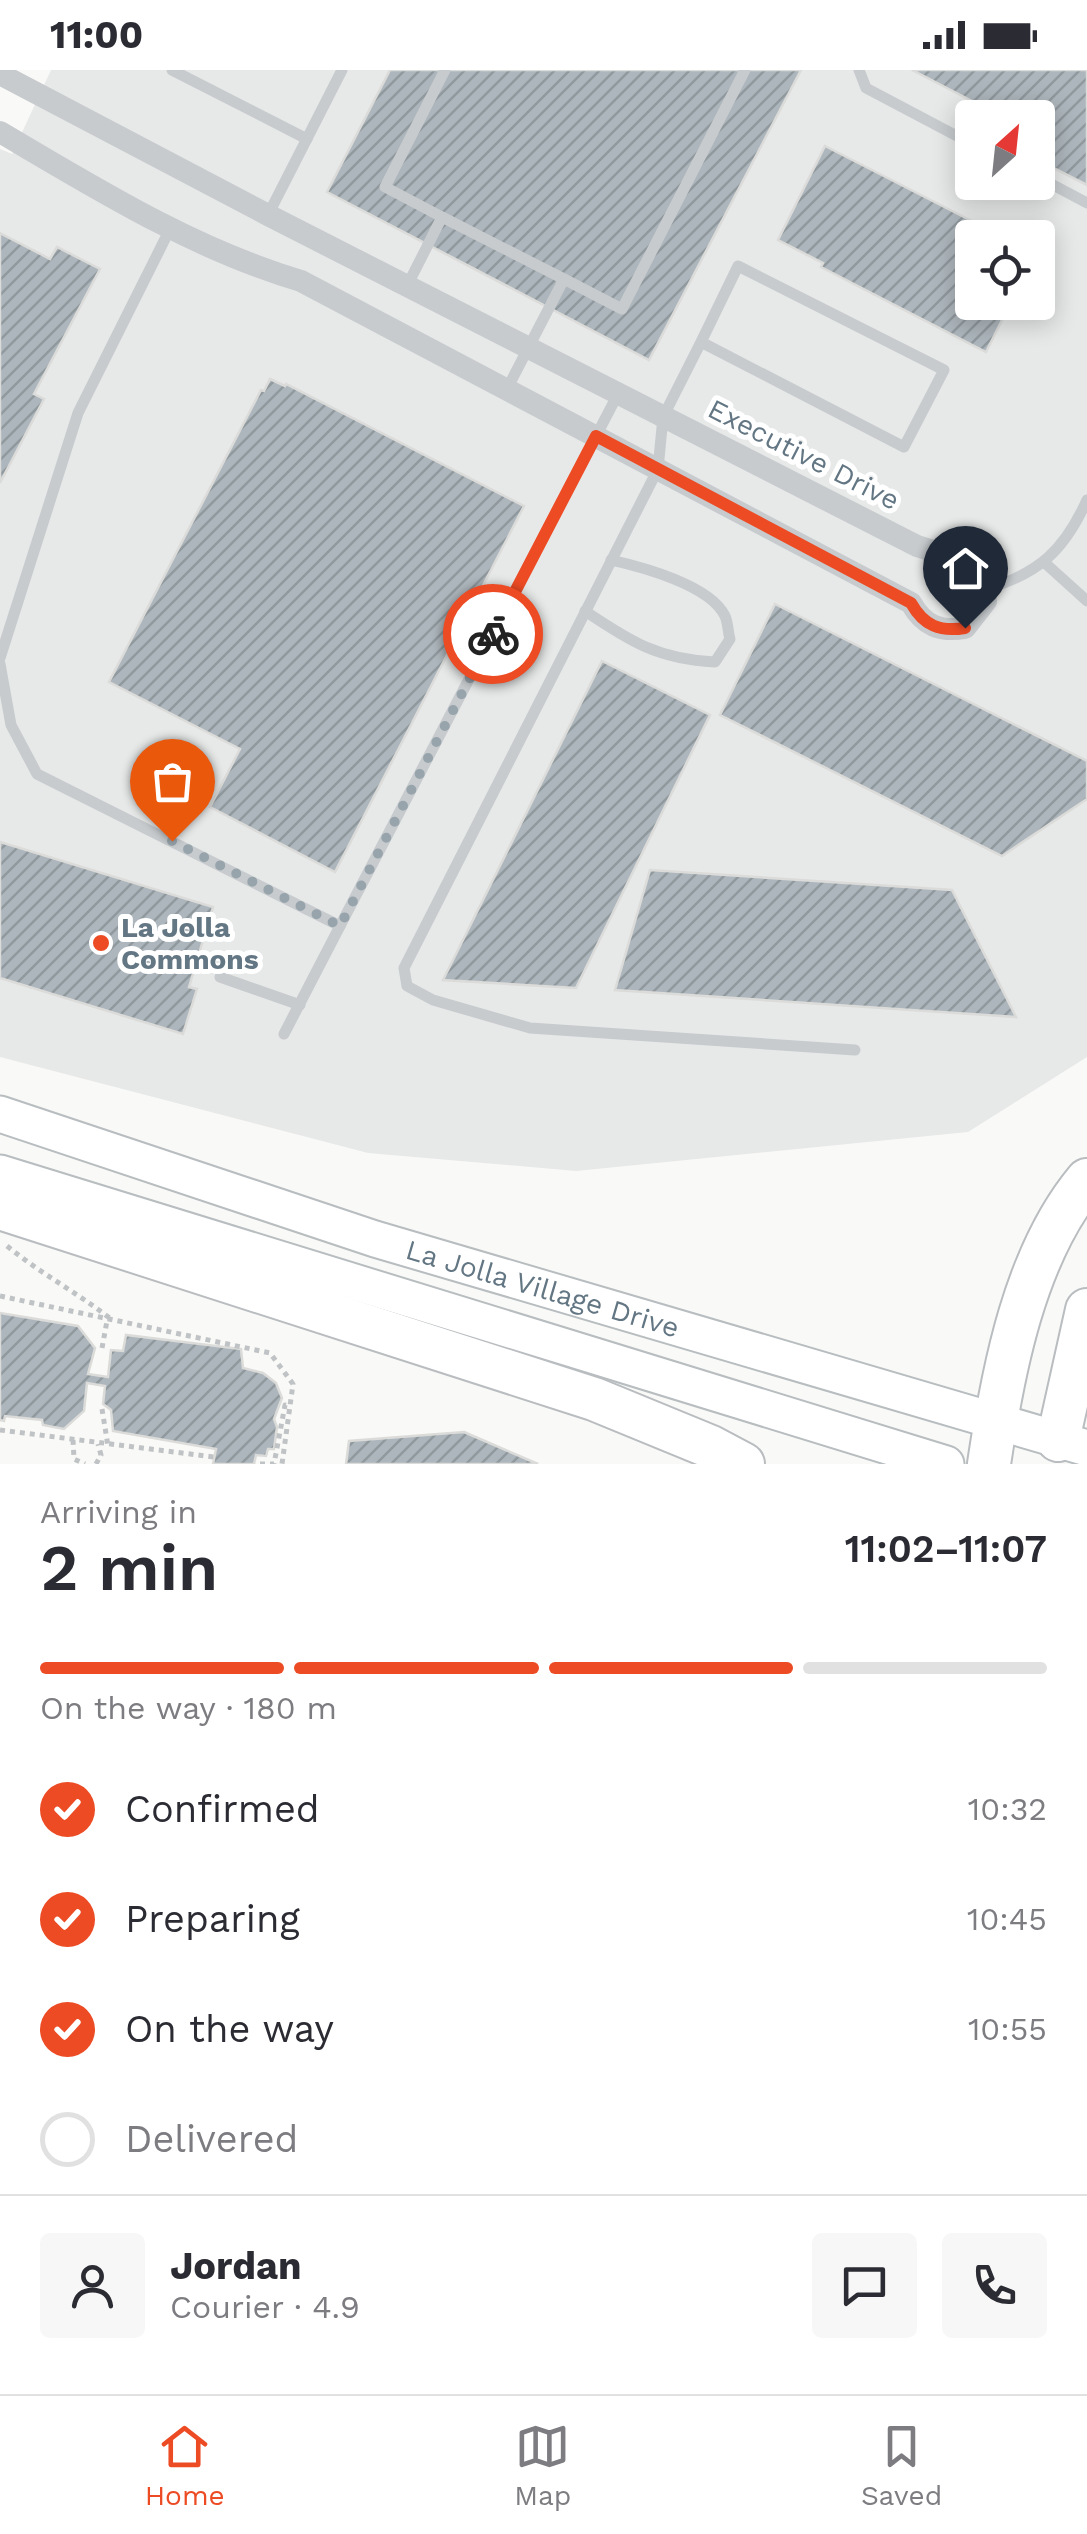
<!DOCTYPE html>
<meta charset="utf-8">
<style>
body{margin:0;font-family:"Work Sans",sans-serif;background:#f7f7f7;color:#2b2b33;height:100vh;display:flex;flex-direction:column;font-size:38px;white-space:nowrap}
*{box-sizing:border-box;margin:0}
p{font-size:32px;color:#7c7c81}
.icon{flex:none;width:55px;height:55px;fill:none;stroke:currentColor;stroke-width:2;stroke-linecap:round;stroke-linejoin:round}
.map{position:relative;height:1394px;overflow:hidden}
.sheet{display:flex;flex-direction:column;background:#fff;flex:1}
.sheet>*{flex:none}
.needle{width:65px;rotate:27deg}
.buttons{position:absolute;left:955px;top:30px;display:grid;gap:20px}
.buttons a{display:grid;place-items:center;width:100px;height:100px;border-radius:10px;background:#fff;box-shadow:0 5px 25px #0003;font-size:50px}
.pin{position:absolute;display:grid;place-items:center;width:85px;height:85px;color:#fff;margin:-102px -42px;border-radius:50% 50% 50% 0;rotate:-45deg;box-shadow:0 0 10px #0007}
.pin .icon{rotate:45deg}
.courier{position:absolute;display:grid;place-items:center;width:100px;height:100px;margin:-50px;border:8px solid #ec4b24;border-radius:50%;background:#fff;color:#222;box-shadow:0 2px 12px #0007}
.head em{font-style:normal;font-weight:600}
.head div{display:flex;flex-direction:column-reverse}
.head{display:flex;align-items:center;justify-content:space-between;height:170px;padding:0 40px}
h1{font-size:65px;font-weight:600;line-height:75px}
.bar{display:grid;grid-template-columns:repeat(4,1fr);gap:15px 10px;align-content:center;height:120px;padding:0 40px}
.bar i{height:12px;border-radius:8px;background:#e1e1e2}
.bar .current{background:#ec4b24}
.bar p{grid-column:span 4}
.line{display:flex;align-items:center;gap:25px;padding:0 40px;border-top:2px solid #e1e1e2}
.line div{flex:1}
.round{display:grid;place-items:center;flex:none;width:105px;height:105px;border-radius:10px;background:#f7f7f7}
ol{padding:0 40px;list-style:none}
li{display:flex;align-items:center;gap:30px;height:110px}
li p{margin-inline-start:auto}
li .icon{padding:10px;border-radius:50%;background:#ec4b24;color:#fff;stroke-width:4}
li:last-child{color:#7c7c81}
li i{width:55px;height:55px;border:5px solid #e1e1e2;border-radius:50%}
.status{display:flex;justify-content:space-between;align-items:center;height:70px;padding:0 50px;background:#fff;direction:ltr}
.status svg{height:28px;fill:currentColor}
.menu{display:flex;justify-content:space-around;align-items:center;height:140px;border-top:2px solid #e1e1e2;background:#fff;font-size:28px;color:#7c7c81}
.menu a{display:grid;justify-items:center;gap:5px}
.menu .current{color:#ec4b24}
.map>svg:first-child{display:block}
.built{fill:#e7e8e8;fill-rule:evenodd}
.building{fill:url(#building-hatch);stroke:#dbdbd9;stroke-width:2.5}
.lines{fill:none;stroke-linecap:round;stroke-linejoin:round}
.primary-casing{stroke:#b8bdc0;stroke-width:39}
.highway-casing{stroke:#b9bdc0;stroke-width:46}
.path{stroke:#c0c3c5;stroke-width:5;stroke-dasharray:5 5;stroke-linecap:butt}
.lane{stroke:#c7cbce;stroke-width:11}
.street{stroke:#c7cbce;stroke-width:22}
.primary{stroke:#fff;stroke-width:35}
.highway{stroke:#fff;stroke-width:42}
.done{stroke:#98a4ac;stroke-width:10;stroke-dasharray:0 18}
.route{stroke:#ec4b24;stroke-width:12}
.poi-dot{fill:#ec4b24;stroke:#fff;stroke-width:4}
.labels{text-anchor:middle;stroke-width:10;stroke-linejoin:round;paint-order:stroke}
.street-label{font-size:28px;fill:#637683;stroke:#fff}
.poi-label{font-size:28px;font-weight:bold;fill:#637683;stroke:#fff;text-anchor:start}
</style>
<div class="status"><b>11:00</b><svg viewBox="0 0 49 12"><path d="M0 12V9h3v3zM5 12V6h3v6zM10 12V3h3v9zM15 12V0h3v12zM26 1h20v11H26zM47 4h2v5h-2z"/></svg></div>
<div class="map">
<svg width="1087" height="1394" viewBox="0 0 1087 1394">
<defs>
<pattern id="building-hatch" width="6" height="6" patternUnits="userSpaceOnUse" patternTransform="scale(2.5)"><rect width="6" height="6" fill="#adb6bc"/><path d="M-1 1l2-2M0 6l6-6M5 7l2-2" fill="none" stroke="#90999e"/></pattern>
</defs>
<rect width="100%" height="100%" fill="#f9f9f7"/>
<!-- built -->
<path class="built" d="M 51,0 L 1087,0 L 1087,987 L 968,1062 L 576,1101 L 368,1083 L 0,987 L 0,79 L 12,84 ZM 972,48 L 1038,48 L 1038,112 L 972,112 ZM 972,168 L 1038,168 L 1038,232 L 972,232 Z"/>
<!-- building -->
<g class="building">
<polygon points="390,0 801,0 649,290 327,122"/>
<polygon points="912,0 1087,0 1087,115 1038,90 1038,48 993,48 995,43"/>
<polygon points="825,76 1005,168 972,168 972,232 1005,232 1000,242 1005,244 986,282 821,197 823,193 778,170"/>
<polygon points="0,163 50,189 57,177 100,199 34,324 44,329 0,413"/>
<polygon points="270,309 285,316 286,314 524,436 335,802 210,737 240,679 109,612 261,320 264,321"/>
<polygon points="775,534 1087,691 1087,729 1002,786 720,645"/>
<polygon points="602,591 710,645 576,918 443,910"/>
<polygon points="0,772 213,837 189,917 197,919 183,964 0,908"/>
<polygon points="650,800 952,820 1016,947 615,920"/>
<polygon points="0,1243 78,1256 95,1278 88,1304 108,1307 111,1280 123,1281 126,1265 241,1279 243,1298 263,1303 276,1313 282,1328 274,1349 277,1357 274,1379 268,1379 266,1386 256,1385 254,1394 213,1394 216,1379 113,1361 111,1340 103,1334 105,1316 87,1313 84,1341 64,1359 43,1355 42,1350 5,1346 4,1351 0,1350"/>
<polygon points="464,1362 538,1394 346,1394 349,1371"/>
</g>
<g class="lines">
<!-- primary casing -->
<g class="primary-casing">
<g id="primary">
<path id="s1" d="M 0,1044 L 375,1169 L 1087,1378"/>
<polyline points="0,1103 946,1394"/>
</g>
</g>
<!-- highway casing -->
<g class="highway-casing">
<g id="highway">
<polyline points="0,1138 594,1329 711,1377 743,1394"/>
<polyline points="1058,1370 1087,1240"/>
<path d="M 989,1394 C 1003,1300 1025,1184 1087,1110"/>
</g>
</g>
<!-- path -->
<g class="path">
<path d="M 7,1176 C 41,1204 78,1223 112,1250"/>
<polyline points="0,1226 270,1283 293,1314 282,1394"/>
<polyline points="102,1278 107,1251"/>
<polyline points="102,1339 108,1376"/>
<polyline points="0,1360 214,1387"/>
<polyline points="73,1370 74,1389 85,1394"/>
<polyline points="96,1394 101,1385 98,1374"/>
<polyline points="260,1394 274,1394 285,1335 290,1336"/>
</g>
<!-- lane -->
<g class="lane">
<polyline points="172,0 307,69"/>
<polyline points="859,0 866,18 972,74"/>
<polyline points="1038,107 1087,133"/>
<polyline points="268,145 342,0"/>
<polyline points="442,147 564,209"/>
<polyline points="407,216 442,147 385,117 445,0"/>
<polyline points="701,272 738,196 944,300 904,377 701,272 663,347 658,399 404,898 407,916 433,930 530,958 855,980"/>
<polyline points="507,319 564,209 622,239 745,0"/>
<polyline points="1045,493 1087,531"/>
<path d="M 987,519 C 1039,503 1064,481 1087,430"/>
<path d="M 585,541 C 631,572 658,589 715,592 L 730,569 C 728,563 728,552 725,546 C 710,515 642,497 611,490"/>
<polyline points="0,588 78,343 170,159"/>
<polyline points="0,594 11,655 37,704 340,856 618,324"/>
<polyline points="220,907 300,935"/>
<polyline points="284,964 340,856"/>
</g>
<!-- street -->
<path class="street" d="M 0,4 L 268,145 L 917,476 L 962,490 L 982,506 L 986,531 L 965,558 C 940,562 924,556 911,533 L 301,211 C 193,179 97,119 0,62"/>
<!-- primary -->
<use href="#primary" class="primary"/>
<!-- highway -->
<use href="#highway" class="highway"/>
</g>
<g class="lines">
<!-- done -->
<polyline class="done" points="172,771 340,856 493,564"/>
<!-- route -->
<path class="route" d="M 493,564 L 596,366 L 911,533 C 924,556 940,562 965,558"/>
</g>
<!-- markers -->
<circle class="poi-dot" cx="101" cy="873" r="10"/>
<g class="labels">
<!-- street labels -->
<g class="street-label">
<text transform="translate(804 384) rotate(27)" y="10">Executive Drive</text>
<text dy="10" stroke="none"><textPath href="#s1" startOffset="570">La Jolla Village Drive</textPath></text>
</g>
<!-- poi labels -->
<g class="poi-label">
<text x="121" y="867">La Jolla<tspan x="121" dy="32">Commons</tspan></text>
</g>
</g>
</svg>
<div class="buttons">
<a><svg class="needle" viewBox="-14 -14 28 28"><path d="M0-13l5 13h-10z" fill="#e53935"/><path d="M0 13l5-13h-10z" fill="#7c7c81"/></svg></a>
<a><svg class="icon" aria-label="locate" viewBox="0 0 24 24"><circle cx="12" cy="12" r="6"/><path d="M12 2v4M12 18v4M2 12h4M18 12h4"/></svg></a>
</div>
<div class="pin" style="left:172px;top:771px;background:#ea580c"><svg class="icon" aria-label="bag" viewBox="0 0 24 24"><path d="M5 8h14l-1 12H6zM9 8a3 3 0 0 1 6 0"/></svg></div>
<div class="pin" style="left:965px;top:558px;background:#1f2937"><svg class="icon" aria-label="home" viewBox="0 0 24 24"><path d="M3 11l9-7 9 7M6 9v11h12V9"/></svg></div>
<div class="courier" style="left:493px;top:564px"><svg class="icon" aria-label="bike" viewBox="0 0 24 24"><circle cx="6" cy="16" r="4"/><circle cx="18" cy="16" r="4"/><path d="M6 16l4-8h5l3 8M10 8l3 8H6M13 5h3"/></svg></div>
</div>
<section class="sheet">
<div class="head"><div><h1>2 min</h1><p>Arriving in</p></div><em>11:02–11:07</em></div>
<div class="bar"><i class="current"></i><i class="current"></i><i class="current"></i><i></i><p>On the way · 180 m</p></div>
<ol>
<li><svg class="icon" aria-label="check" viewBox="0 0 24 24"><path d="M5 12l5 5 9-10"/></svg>Confirmed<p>10:32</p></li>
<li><svg class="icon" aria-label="check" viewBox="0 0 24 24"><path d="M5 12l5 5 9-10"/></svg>Preparing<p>10:45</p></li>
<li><svg class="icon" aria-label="check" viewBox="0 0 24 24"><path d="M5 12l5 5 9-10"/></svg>On the way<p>10:55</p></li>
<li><i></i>Delivered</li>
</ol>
<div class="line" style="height:180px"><a class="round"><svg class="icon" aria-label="person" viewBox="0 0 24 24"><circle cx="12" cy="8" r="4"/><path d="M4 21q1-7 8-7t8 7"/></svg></a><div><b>Jordan</b><p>Courier · 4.9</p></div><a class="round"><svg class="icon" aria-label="chat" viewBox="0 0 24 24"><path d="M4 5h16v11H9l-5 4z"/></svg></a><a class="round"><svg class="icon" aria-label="phone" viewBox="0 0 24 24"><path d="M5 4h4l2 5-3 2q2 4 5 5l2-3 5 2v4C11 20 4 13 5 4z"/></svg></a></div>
</section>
<nav class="menu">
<a class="current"><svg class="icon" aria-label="home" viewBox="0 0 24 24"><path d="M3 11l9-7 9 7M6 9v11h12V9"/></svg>Home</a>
<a><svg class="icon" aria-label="map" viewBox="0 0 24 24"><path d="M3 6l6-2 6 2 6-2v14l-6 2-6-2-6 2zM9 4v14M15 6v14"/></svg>Map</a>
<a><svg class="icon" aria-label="saved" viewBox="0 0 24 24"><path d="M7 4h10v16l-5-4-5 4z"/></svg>Saved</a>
</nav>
